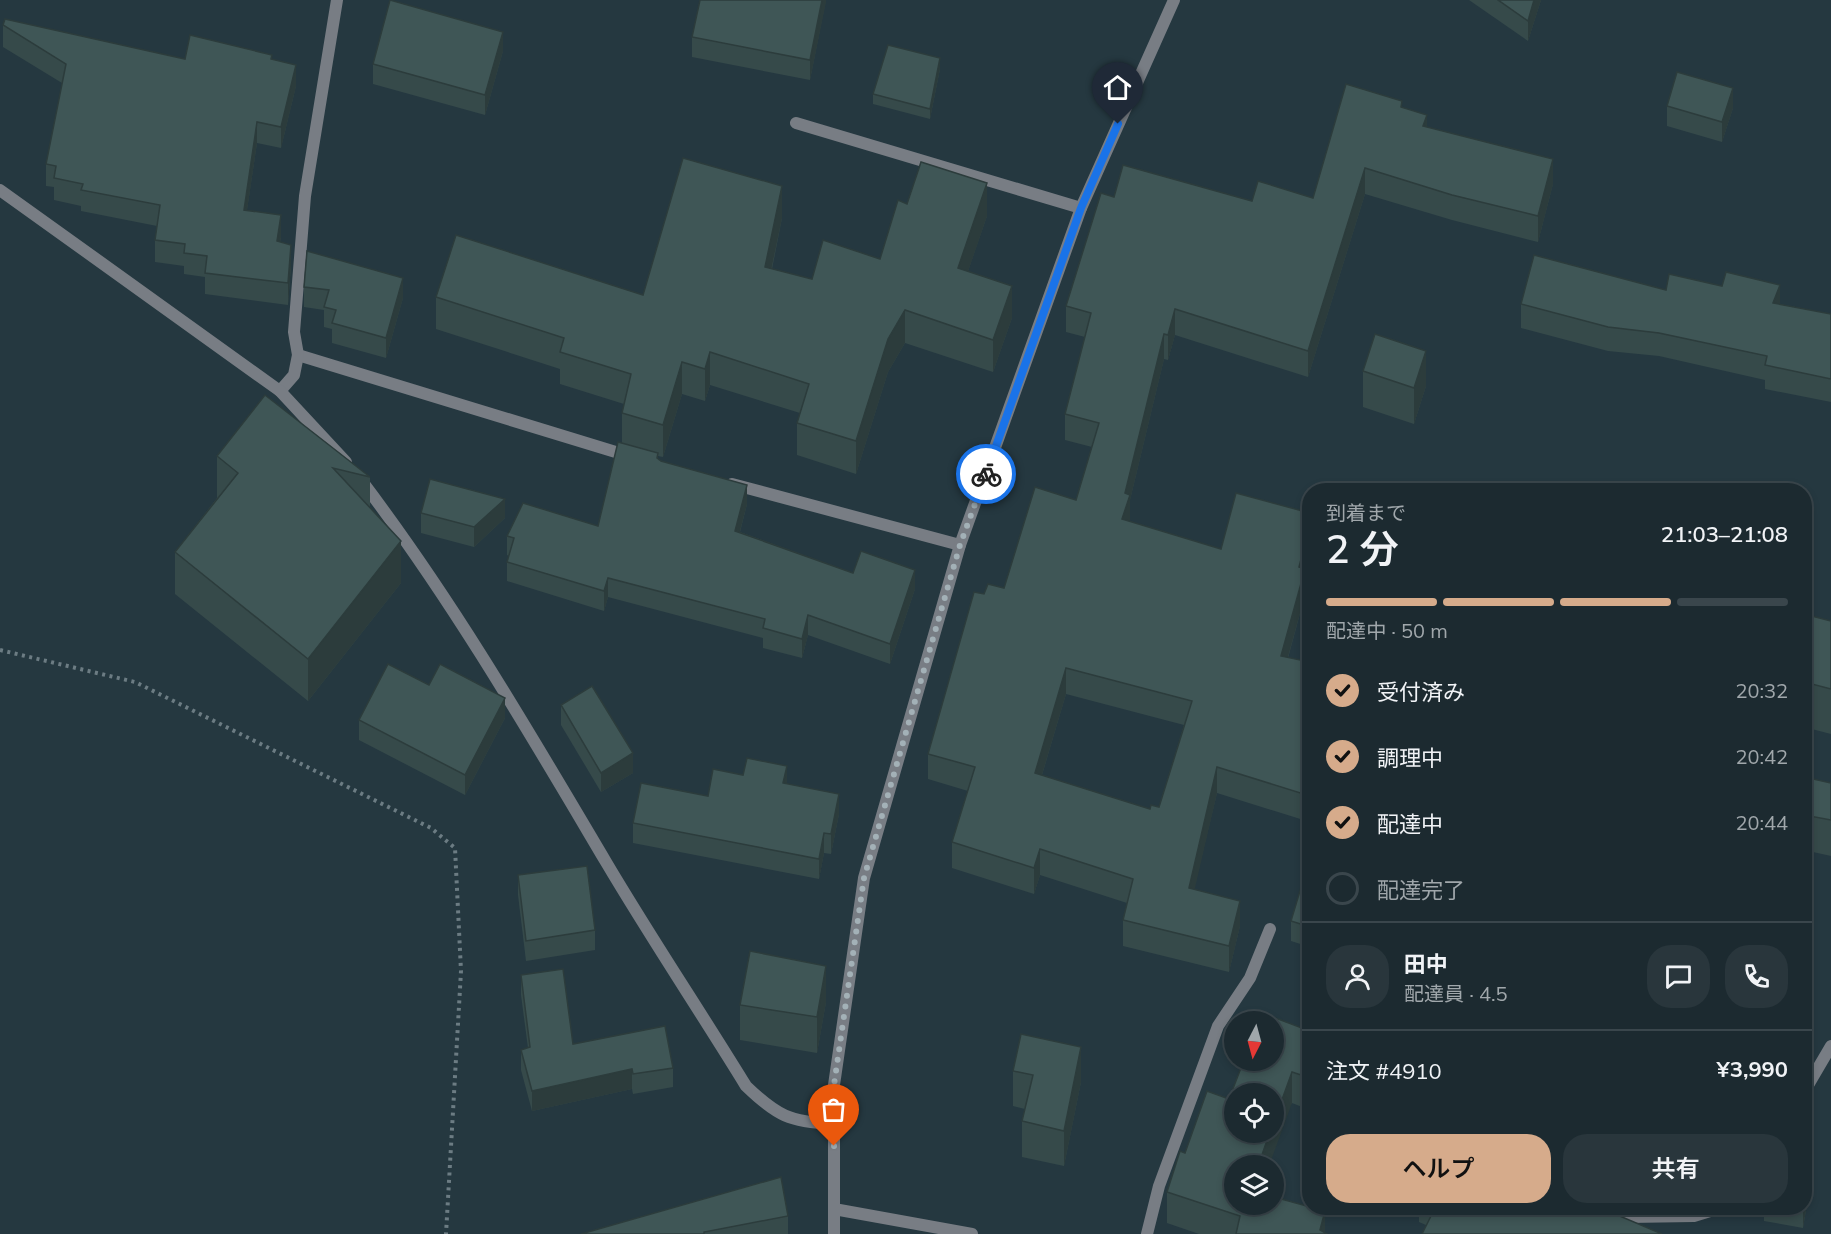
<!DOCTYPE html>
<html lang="ja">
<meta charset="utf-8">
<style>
body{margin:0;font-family:Mulish,"Noto Sans JP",sans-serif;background:#29363c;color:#f1f3f6;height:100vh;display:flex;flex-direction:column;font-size:22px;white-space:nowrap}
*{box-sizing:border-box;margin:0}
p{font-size:20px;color:#a0a7ab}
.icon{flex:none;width:33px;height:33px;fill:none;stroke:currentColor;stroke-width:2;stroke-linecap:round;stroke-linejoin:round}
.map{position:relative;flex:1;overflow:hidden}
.side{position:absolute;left:1302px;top:483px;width:510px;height:732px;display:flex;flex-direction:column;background:#1c2a30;border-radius:24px;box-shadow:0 3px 9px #0003,0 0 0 2px #3a464c}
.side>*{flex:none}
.needle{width:39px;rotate:186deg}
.buttons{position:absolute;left:1224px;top:1011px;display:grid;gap:12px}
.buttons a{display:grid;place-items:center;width:60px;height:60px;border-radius:50%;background:#1c2a30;box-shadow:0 3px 9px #0003,0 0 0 2px #3a464c;font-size:30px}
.pin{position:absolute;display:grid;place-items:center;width:51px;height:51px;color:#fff;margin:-62px -26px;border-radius:50% 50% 50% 0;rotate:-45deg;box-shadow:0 0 6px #0007}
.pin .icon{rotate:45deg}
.courier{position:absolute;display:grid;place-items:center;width:60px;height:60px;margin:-30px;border:4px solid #1a73e8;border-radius:50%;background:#fff;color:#222;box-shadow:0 2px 8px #0007}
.summary em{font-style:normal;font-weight:600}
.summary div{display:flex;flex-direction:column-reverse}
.summary{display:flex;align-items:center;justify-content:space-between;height:102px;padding:0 24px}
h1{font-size:39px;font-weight:600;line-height:45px}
.bar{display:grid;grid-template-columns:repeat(4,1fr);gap:9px 6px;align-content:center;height:72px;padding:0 24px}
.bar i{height:8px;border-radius:4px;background:#3a464c}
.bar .active{background:#d6ab8b}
.bar p{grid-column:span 4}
.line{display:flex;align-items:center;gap:15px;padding:0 24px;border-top:2px solid #3a464c}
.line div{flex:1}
.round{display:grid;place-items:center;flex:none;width:63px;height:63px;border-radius:24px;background:#29363c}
ol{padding:0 24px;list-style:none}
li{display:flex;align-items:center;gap:18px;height:66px}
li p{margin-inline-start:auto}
li .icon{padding:6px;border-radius:50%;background:#d6ab8b;color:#111;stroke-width:4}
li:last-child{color:#a0a7ab}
li i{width:33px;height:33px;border:3px solid #3a464c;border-radius:50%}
.primary-button{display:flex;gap:12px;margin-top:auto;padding:12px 24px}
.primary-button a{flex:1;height:69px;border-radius:24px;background:#d6ab8b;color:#111;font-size:24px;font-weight:600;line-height:69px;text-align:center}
.primary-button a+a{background:#29363c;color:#f1f3f6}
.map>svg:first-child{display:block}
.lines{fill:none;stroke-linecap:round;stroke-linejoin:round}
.path{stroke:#6c7c83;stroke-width:4;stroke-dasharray:3 4.5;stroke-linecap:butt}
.lane{stroke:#787d84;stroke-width:12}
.street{stroke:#787d84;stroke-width:12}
.wall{fill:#364a4a;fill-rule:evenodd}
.shaded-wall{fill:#2c3c3c}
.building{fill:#3f5656;stroke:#2c3c3c;stroke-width:1.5;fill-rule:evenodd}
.done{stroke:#a3b1b7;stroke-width:6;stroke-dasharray:0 10.8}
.route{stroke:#1a73e8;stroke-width:8}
</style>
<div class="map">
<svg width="1831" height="1234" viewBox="0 0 1831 1234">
<rect width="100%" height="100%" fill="#253840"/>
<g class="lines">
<!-- path -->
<polyline class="path" points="0,650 135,682 431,828 455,848 461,971 446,1234"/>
<!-- lane -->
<g class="lane">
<polyline points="796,123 1081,208"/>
<polyline points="298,355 632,457"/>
<polyline points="280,391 294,375 298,355 294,332 305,196 337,0"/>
<polyline points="732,484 960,545"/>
<polyline points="1804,1092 1831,1046"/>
<polyline points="1147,1234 1159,1186 1218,1026 1250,978 1270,929"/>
<polyline points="1609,1234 1627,1217 1694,1216 1720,1208"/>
</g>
<!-- street -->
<g class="street">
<polyline points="0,190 280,391 346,462"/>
<path d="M 361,480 C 453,601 529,732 606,862 C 651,938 700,1011 746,1086 C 777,1116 790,1122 833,1124"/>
<polyline points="834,1209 972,1234"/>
<polyline points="834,1234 834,1085 864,878 960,545 1081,208 1174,0"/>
</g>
</g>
<!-- wall -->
<g class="wall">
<polygon points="826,0 810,80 692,57 692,37"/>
<polygon points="1469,0 1541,0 1528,41"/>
<polygon points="3,25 185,59 272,59 296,86 281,148 257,143 247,210 281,237 280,242 291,266 288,305 205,294 205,277 184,274 184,266 155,262 155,240 157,226 81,211 81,206 54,200 54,187 46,186 46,164 62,83 3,47"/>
<polygon points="503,51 485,115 373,84 373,64"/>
<polygon points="940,69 930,119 873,104 873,94"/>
<polygon points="1667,106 1733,108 1722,142 1667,126"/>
<path d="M 1402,107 L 1427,127 L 1553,184 L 1538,242 L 1452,220 L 1365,194 L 1308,377 L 1175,335 L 1168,360 L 1164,359 L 1130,500 L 1129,521 L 1221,549 L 1305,569 L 1305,595 L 1288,658 L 1310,662 L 1310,822 L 1217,793 L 1194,889 L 1240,926 L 1229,972 L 1123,946 L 1123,920 L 1127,903 L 1040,875 L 1034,894 L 952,868 L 952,842 L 968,791 L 928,779 L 928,754 L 984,594 L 1004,588 L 1076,500 L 1092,447 L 1065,440 L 1065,414 L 1085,337 L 1066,332 L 1066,306 L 1114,197 L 1252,201 L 1313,198 ZM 1066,694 L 1184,725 L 1159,807 L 1150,809 L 1042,775 Z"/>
<polygon points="907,204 987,216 968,271 1012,318 993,372 905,343 888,372 856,474 797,455 797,423 800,413 710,385 705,401 682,394 663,457 658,456 658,459 747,504 740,532 853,573 915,589 890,664 808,635 802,658 763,648 763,638 608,597 604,611 507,581 507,562 509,556 507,555 507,536 598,526 622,443 622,413 624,404 560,384 560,369 436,329 436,297 643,295 782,218 772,269 812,279 880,259"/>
<polygon points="304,287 403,298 386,358 332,343 332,329 324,327 324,310 304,307"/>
<polygon points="1666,290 1780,304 1831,314 1831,402 1765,389 1765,380 1659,356 1608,351 1521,328 1521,304"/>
<polygon points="1363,371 1426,386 1414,424 1363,407"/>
<polygon points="265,395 370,477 370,507 401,583 308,701 175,594 175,552 217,498 217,456"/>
<polygon points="421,513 505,518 474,547 421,533"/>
<polygon points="1804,614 1831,621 1831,734 1804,727"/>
<polygon points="429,685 505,718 465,795 359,740 359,720"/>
<polygon points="561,705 633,773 601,792 561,725"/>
<polygon points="1831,783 1831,856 1804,850 1804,799"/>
<polygon points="787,784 839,814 831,854 824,853 819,879 633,843 633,823 708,796"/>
<polygon points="518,875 595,930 595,950 526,961 518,895"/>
<polygon points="1310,875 1310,947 1291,941 1291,921"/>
<polygon points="521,975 573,1044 673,1068 673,1087 633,1094 632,1089 532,1111 521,1070 521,1050 528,1048 521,995"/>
<polygon points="826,1002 817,1053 740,1040 740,1005"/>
<polygon points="1310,1019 1310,1110 1292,1103 1234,1166 1276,1198 1327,1234 1199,1234 1167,1223 1167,1192 1185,1153 1229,1099 1305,1030"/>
<polygon points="1013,1071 1081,1082 1064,1166 1022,1157 1022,1121 1025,1109 1013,1106"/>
<polygon points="1809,1193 1803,1228 1764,1221 1764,1208 1804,1208"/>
<polygon points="1419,1208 1612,1208 1610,1211 1426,1225 1419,1222"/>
<polygon points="788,1216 788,1234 581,1234"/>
</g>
<!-- shaded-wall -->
<g class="shaded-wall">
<polygon points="822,0 826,0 826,2 810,80 810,60"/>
<polygon points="1534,0 1541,0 1528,41 1528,21"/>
<polygon points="503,32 503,51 485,115 485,95"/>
<polygon points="940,58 940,69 930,119 930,109"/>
<polygon points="296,65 296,86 281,148 281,127"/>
<polygon points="1733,88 1733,108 1722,142 1722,122"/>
<polygon points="1427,115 1427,141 1423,126"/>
<polygon points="257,122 257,143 244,231 244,210"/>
<polygon points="1553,159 1553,184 1538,242 1538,216"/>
<polygon points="1365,168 1365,194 1308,377 1308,351"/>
<polygon points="987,183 987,216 958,301 958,268"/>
<polygon points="782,186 782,218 765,299 765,267"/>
<polygon points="281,215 281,237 277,262 277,241"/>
<polygon points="291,245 291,266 288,305 288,283"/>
<polygon points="403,278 403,298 386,358 386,338"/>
<polygon points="1780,285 1780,308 1773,303"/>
<polygon points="1012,286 1012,318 993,372 993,340"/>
<polygon points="1175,309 1175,335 1168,360 1168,335"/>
<polygon points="905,310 905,343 888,372 856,474 856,441 888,339"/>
<polygon points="1164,334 1164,359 1130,500 1130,520 1122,545 1122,519 1125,493"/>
<polygon points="1426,351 1426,386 1414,424 1414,388"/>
<polygon points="710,352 710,385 705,401 705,369"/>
<polygon points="682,362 682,394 663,457 663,425"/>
<polygon points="747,485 747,504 735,550 735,531"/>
<polygon points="505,499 505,518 474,547 474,527"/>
<polygon points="1310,525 1310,551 1305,569 1305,595 1281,682 1281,656 1299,567"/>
<polygon points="401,541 401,583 308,701 308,659"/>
<polygon points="915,570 915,589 890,664 890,644"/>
<polygon points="608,578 608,597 604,611 604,591"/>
<polygon points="808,615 808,635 802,658 802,639"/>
<polygon points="1066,668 1066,694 1035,798 1035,773"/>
<polygon points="505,698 505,718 465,795 465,775"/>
<polygon points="633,753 633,773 601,792 601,773"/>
<polygon points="787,766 787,786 783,783"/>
<polygon points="1217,767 1217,793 1189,914 1189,888"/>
<polygon points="839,794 839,814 831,854 831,834"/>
<polygon points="824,833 824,853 819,879 819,859"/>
<polygon points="1040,849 1040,875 1034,894 1034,868"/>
<polygon points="1240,901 1240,926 1229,972 1229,946"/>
<polygon points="826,966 826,1002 817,1053 817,1017"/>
<polygon points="1081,1047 1081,1082 1064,1166 1064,1131"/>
<polygon points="632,1069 632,1089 532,1111 532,1091"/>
<polygon points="1292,1072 1292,1103 1269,1166 1258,1166 1270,1132 1274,1132 1274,1122"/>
<polygon points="1809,1158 1809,1193 1803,1228 1803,1208 1804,1208 1804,1184"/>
<polygon points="1276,1186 1276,1218 1274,1204 1274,1194"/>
<polygon points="1595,1208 1612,1208 1596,1234"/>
<polygon points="1325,1211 1325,1234 1320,1230"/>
</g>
<!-- building -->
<g class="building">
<polygon points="390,0 503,32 485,95 373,64"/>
<polygon points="700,0 822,0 810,60 692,37"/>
<polygon points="1498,0 1534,0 1528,21"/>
<polygon points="5,19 185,59 190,35 272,55 271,59 296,65 281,127 257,122 244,210 281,215 277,241 291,245 288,283 205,273 207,256 184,253 185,244 155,240 160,205 81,190 83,184 54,178 56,166 46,164 66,64 3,25"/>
<polygon points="888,45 940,58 930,109 873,94"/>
<polygon points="1677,72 1733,88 1722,122 1667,106"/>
<path d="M 1346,84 L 1402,101 L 1401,107 L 1427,115 L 1423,126 L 1553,159 L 1538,216 L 1452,195 L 1365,168 L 1308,351 L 1175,309 L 1168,335 L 1164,334 L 1125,493 L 1130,495 L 1122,519 L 1221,549 L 1236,493 L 1310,513 L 1310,525 L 1299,567 L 1305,569 L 1281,656 L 1310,662 L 1310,796 L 1217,767 L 1189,888 L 1240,901 L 1229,946 L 1123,920 L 1133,879 L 1040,849 L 1034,868 L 952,842 L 975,767 L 928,754 L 974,592 L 984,594 L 988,584 L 1004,588 L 1035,487 L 1076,500 L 1099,423 L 1065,414 L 1091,313 L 1066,306 L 1101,193 L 1114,197 L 1123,165 L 1252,201 L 1258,181 L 1313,198 ZM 1066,668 L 1192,701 L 1159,807 L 1151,805 L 1150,809 L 1035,773 Z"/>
<polygon points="683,158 782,186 765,267 812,279 823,240 880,259 898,200 907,204 921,162 987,183 958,268 1012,286 993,340 905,310 888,339 856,441 797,423 809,384 710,352 705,369 682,362 663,425 622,413 631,374 560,352 564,338 436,297 456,235 643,295"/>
<polygon points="307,251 403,278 386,338 332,323 336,310 324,307 329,290 304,287"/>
<polygon points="1534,255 1666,290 1669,274 1722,286 1726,272 1780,285 1773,303 1831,314 1831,379 1765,365 1767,356 1659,333 1608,327 1521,304"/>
<polygon points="1375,334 1426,351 1414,388 1363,371"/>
<polygon points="265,395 370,477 333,468 401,541 308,659 175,552 238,473 217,456"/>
<polygon points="618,442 658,453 657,458 661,461 747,485 735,531 853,573 861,551 915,570 890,644 808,615 802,639 763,628 765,619 608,578 604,591 507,562 514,538 507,536 523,503 598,526"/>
<polygon points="430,479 505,499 474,527 421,513"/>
<polygon points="1804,614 1831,621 1831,689 1804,682"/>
<polygon points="388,664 429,685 440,664 505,698 465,775 359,720"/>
<polygon points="592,686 633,753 601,773 561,705"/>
<polygon points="747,758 787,766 783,783 839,794 831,834 824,833 819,859 633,823 641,783 708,796 713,769 743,775"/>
<polygon points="1809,778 1831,783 1831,820 1804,815 1804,799"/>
<polygon points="587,866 595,930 526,941 518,875"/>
<polygon points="1305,874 1310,875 1310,927 1291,921"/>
<polygon points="750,951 826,966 817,1017 740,1005"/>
<polygon points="563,969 573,1044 665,1026 673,1068 633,1074 632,1069 532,1091 521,1050 530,1047 521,975"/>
<polygon points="1262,1013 1310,1031 1310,1078 1292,1072 1274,1122 1274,1094 1234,1094 1234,1132 1270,1132 1258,1166 1234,1166 1234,1204 1274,1204 1274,1197 1325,1211 1320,1230 1327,1234 1236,1234 1240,1216 1167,1192 1180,1151 1185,1153 1207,1091 1229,1099 1244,1060 1274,1060 1274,1022 1259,1022"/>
<polygon points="1310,1019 1310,1031 1305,1030"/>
<polygon points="1021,1034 1081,1047 1064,1131 1022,1121 1033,1075 1013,1071"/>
<polygon points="1804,1157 1809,1158 1804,1184"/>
<polygon points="781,1177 788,1216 704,1232 704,1234 581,1234"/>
<polygon points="1435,1208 1601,1208 1662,1234 1422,1234"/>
</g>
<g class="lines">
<!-- done -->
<polyline class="done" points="834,1146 834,1085 864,878 960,545 986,474"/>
<!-- route -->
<polyline class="route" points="986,474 1081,208 1118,124"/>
</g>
</svg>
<div class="buttons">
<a><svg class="needle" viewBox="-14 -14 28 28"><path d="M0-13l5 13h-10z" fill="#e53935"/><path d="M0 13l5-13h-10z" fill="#a0a7ab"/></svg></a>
<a><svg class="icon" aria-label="locate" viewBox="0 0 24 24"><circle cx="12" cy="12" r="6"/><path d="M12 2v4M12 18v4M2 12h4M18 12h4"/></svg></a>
<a><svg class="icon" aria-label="layers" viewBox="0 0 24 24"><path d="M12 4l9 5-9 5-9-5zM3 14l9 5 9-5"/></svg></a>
</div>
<div class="pin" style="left:834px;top:1146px;background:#ea580c"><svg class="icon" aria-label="bag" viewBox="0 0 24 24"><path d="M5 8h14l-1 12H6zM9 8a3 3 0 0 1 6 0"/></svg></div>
<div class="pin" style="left:1118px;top:124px;background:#1f2937"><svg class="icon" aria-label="home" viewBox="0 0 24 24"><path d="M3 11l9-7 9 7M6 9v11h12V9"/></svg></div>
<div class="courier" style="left:986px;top:474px"><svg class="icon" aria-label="bike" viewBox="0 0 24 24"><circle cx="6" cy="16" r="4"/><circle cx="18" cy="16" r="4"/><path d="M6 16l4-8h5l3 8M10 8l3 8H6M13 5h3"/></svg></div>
<section class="side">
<div class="summary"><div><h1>2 分</h1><p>到着まで</p></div><em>21:03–21:08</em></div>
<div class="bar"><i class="active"></i><i class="active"></i><i class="active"></i><i></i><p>配達中 · 50 m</p></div>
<ol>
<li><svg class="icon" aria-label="check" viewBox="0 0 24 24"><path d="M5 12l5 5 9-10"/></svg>受付済み<p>20:32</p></li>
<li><svg class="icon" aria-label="check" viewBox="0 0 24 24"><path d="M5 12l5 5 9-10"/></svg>調理中<p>20:42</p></li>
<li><svg class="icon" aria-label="check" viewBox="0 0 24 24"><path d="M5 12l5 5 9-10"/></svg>配達中<p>20:44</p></li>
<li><i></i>配達完了</li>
</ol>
<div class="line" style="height:108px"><a class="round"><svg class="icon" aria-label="person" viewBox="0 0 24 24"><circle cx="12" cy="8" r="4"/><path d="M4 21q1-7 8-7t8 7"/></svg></a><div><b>田中</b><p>配達員 · 4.5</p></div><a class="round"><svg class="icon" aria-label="chat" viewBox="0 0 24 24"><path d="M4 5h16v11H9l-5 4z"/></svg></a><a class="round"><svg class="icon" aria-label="phone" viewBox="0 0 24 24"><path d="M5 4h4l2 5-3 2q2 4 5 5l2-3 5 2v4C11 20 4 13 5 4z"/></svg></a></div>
<div class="line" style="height:78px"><div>注文 #4910</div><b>¥3,990</b></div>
<div class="primary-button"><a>ヘルプ</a><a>共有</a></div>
</section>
</div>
